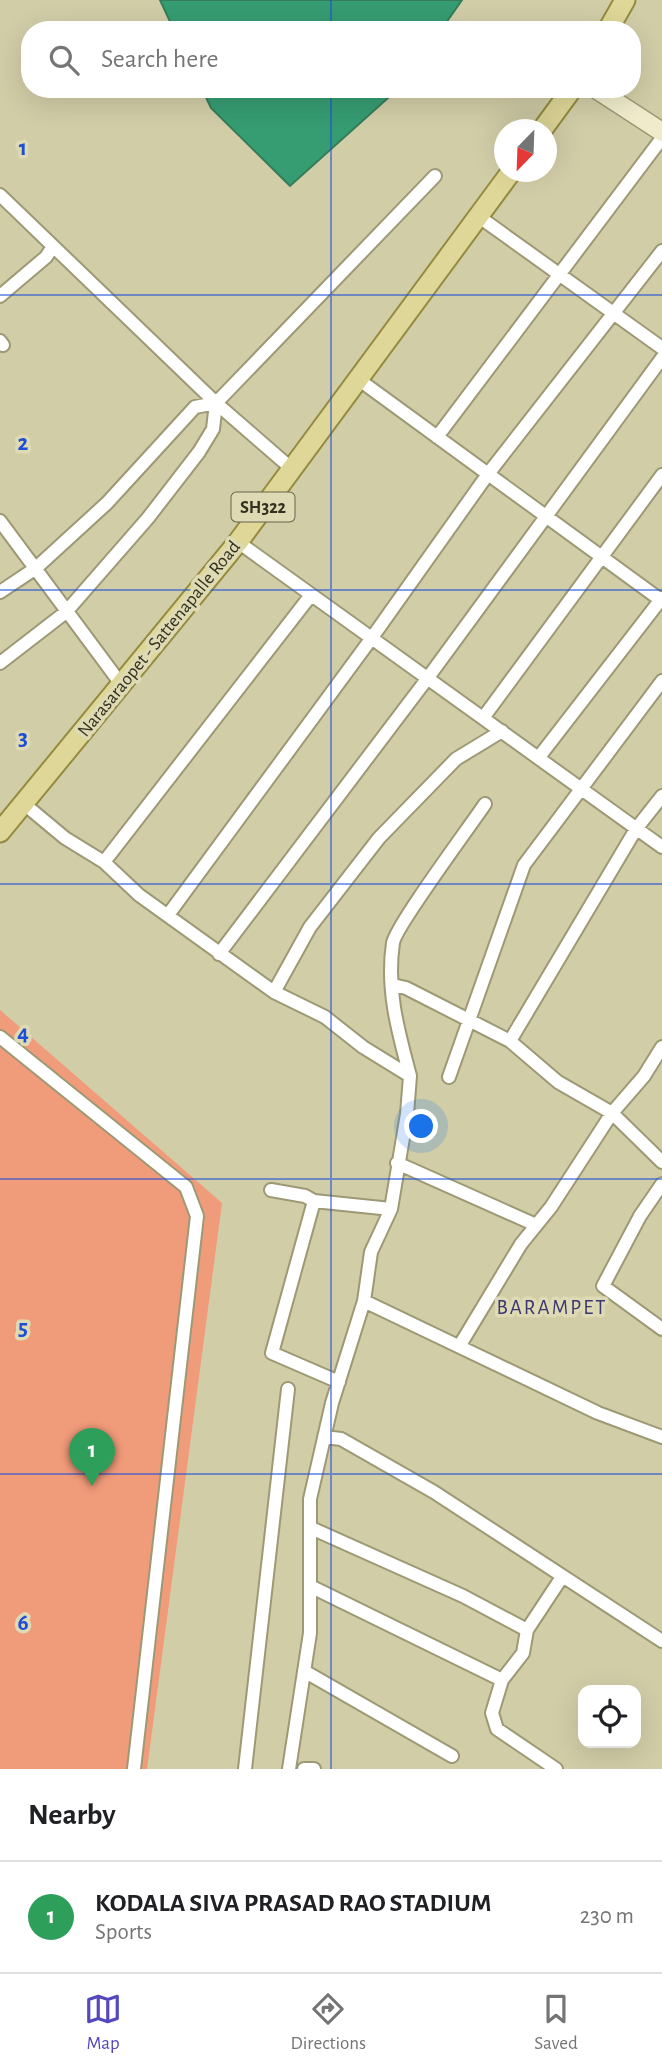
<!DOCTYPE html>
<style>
:root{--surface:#fff;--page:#f2f2f2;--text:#202124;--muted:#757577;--line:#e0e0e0;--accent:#5447bf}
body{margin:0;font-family:"Alegreya Sans",sans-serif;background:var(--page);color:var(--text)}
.controls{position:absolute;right:21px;bottom:21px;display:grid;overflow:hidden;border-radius:14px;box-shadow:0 7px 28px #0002}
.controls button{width:63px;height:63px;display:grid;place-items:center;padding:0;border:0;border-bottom:2px solid var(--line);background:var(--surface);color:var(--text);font:35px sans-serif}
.compass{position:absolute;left:494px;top:119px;width:63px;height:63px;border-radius:50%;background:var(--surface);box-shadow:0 7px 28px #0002;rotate:203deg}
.you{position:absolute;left:422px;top:1127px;width:24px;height:24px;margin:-18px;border:5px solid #fff;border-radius:50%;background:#1a73e8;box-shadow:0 0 0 10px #1a73e833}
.badge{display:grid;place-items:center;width:46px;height:46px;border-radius:50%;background:var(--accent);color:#fff;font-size:23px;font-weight:700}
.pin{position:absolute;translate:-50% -58px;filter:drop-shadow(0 2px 4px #0008)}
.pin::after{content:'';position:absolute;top:37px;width:24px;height:21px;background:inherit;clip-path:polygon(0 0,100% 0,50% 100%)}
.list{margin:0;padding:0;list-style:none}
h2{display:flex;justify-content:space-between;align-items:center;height:91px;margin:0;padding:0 28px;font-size:30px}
h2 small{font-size:23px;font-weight:400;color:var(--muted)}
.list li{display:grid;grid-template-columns:46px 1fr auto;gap:21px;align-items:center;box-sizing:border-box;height:112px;padding:0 28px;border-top:2px solid var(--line)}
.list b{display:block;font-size:26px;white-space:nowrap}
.list p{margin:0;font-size:23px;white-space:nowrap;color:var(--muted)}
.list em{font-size:23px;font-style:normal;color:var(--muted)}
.icon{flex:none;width:38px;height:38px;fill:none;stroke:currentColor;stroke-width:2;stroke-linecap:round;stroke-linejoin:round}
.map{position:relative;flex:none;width:662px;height:1769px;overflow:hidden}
.search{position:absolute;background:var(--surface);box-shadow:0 7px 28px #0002;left:21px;right:21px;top:21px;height:77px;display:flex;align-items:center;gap:18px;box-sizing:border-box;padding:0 24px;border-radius:28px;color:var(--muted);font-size:26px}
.sheet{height:203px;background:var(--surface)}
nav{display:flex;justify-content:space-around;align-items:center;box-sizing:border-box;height:98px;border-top:2px solid var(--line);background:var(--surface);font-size:19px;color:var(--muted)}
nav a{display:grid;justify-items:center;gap:4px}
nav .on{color:var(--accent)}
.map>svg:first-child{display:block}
.green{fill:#f09b7a}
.water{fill:#369c72;stroke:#357c5a;stroke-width:2}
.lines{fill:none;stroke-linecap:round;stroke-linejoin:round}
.street-casing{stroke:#9d9975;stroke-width:16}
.secondary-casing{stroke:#9d9975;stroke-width:21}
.primary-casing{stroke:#948b41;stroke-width:23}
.street{stroke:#fff;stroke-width:12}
.secondary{stroke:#efebcb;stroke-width:18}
.primary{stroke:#dfd797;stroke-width:19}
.grid{fill:none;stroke:#1d4ed8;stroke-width:2;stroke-opacity:0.55}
.labels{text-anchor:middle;stroke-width:7;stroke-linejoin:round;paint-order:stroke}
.shield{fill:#dedab3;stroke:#66634d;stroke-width:2}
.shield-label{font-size:18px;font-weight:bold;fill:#323021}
.street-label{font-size:19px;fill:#323021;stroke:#dedab3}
.neighbourhood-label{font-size:21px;letter-spacing:2px;fill:#3a3773;stroke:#dedab3}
.grid-label{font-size:23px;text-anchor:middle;font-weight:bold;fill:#1d4ed8;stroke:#dedab3;stroke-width:7;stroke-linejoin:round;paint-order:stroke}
</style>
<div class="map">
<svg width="662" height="1769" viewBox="0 0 662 1769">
<rect width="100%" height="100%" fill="#d1cda7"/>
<path class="green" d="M 0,1010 L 222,1203 L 147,1769 L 0,1769 Z"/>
<path class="water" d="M 160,0 L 462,0 L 441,30 L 174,30 Z
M 202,89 L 398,89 L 290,186 L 211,108 Z"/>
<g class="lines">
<defs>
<path id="street" d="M 0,195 L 216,403 L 292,469
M 478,216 L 662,348
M 0,296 L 46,257 L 52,248
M 0,341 L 3,345
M 358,379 L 662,601
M 437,437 L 662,138
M 0,521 L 121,684
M 238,542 L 662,847
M 0,592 L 36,568 L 107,503 L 195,407 L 216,403
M 0,663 L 66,612 L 148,518 L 199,452 L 213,429 L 216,403 L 435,176
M 483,718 L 662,475
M 539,757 L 662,598
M 23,803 L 65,838 L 104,862 L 139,895 L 274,992
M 104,862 L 311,595
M 168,915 L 371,639 L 488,474 L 662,251
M 219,954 L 427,679 L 662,358
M 393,985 L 406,988 L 510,1041 L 558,1082 L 612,1113 L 662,1162
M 0,1037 L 186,1187 L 197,1216 L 134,1769
M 510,1041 L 636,829 L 662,796
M 410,1076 C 398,1031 386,989 393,943 C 395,927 471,825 485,804
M 449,1077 L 524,865 L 662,681
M 397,1163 L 536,1225
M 662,1184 L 640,1216 L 603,1286 L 662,1329
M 271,1190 L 305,1196 L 314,1201 L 391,1209
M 314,1201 L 272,1353 L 339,1382
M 364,1301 L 598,1413 L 662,1437
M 460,1345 L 521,1244 L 551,1207 L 612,1113 L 644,1076 L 662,1047
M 324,1437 L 341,1439 L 434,1492 L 662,1641
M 311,1528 L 463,1596 L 527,1630
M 312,1587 L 502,1680
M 304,1671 L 452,1756
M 245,1769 L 288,1389
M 289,1769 L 310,1633 L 310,1499 L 332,1403 L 364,1301 L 371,1252 L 391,1209 L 407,1114 L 410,1076 L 363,1047 L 325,1017 L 274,992 L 310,927 L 379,838 L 456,759 L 502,731
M 304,1769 L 314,1769
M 556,1769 L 497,1729 L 492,1713 L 502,1680 L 523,1653 L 527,1630 L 562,1577"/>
<path id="secondary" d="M 596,89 L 662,132"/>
<path id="primary" d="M 608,30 L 625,0
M 542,130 L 572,89
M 0,832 L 238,542 L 511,172"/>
</defs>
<use href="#street" class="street-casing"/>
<use href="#secondary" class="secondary-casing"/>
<use href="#primary" class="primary-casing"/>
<use href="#street" class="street"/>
<use href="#secondary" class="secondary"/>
<use href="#primary" class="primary"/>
</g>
<path class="grid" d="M 331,0 L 331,30M 331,89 L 331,1769M 0,295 L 662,295M 0,590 L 662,590M 0,884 L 662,884M 0,1179 L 662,1179M 0,1474 L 662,1474"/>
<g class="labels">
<rect class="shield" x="231.5" y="492.5" width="63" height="29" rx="5"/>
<g class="shield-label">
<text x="263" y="513">SH322</text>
</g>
<g class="street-label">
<text transform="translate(158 638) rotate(-51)" y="7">Narasaraopet - Sattenapalle Road</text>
</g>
<g class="neighbourhood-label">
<text x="552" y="1314">BARAMPET</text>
</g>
</g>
<g class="grid-label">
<text x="23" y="155">1</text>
<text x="23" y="450">2</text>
<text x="23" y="745">3</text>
<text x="23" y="1040">4</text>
<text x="23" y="1335">5</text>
<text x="23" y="1630">6</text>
</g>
</svg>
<div class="controls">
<button><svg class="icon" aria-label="locate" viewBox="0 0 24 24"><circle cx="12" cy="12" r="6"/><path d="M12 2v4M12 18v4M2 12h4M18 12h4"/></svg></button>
</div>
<svg class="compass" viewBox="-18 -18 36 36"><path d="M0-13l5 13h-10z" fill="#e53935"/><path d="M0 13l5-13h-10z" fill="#757577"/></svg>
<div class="you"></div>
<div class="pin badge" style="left:92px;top:1486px;background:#2e9e5b">1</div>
<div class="search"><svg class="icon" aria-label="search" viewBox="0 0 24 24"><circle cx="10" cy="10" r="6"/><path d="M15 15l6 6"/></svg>Search here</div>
</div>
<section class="sheet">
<h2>Nearby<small></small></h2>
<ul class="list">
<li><span class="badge" style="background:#2e9e5b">1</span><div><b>KODALA SIVA PRASAD RAO STADIUM</b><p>Sports</p></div><em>230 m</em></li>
</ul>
</section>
<nav>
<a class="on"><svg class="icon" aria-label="map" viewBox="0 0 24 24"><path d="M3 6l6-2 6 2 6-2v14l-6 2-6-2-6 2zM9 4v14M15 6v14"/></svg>Map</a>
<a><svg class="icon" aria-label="directions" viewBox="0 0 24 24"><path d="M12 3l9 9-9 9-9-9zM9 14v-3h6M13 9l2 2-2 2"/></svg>Directions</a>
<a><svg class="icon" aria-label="saved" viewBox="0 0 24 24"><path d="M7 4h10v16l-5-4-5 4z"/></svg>Saved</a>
</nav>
